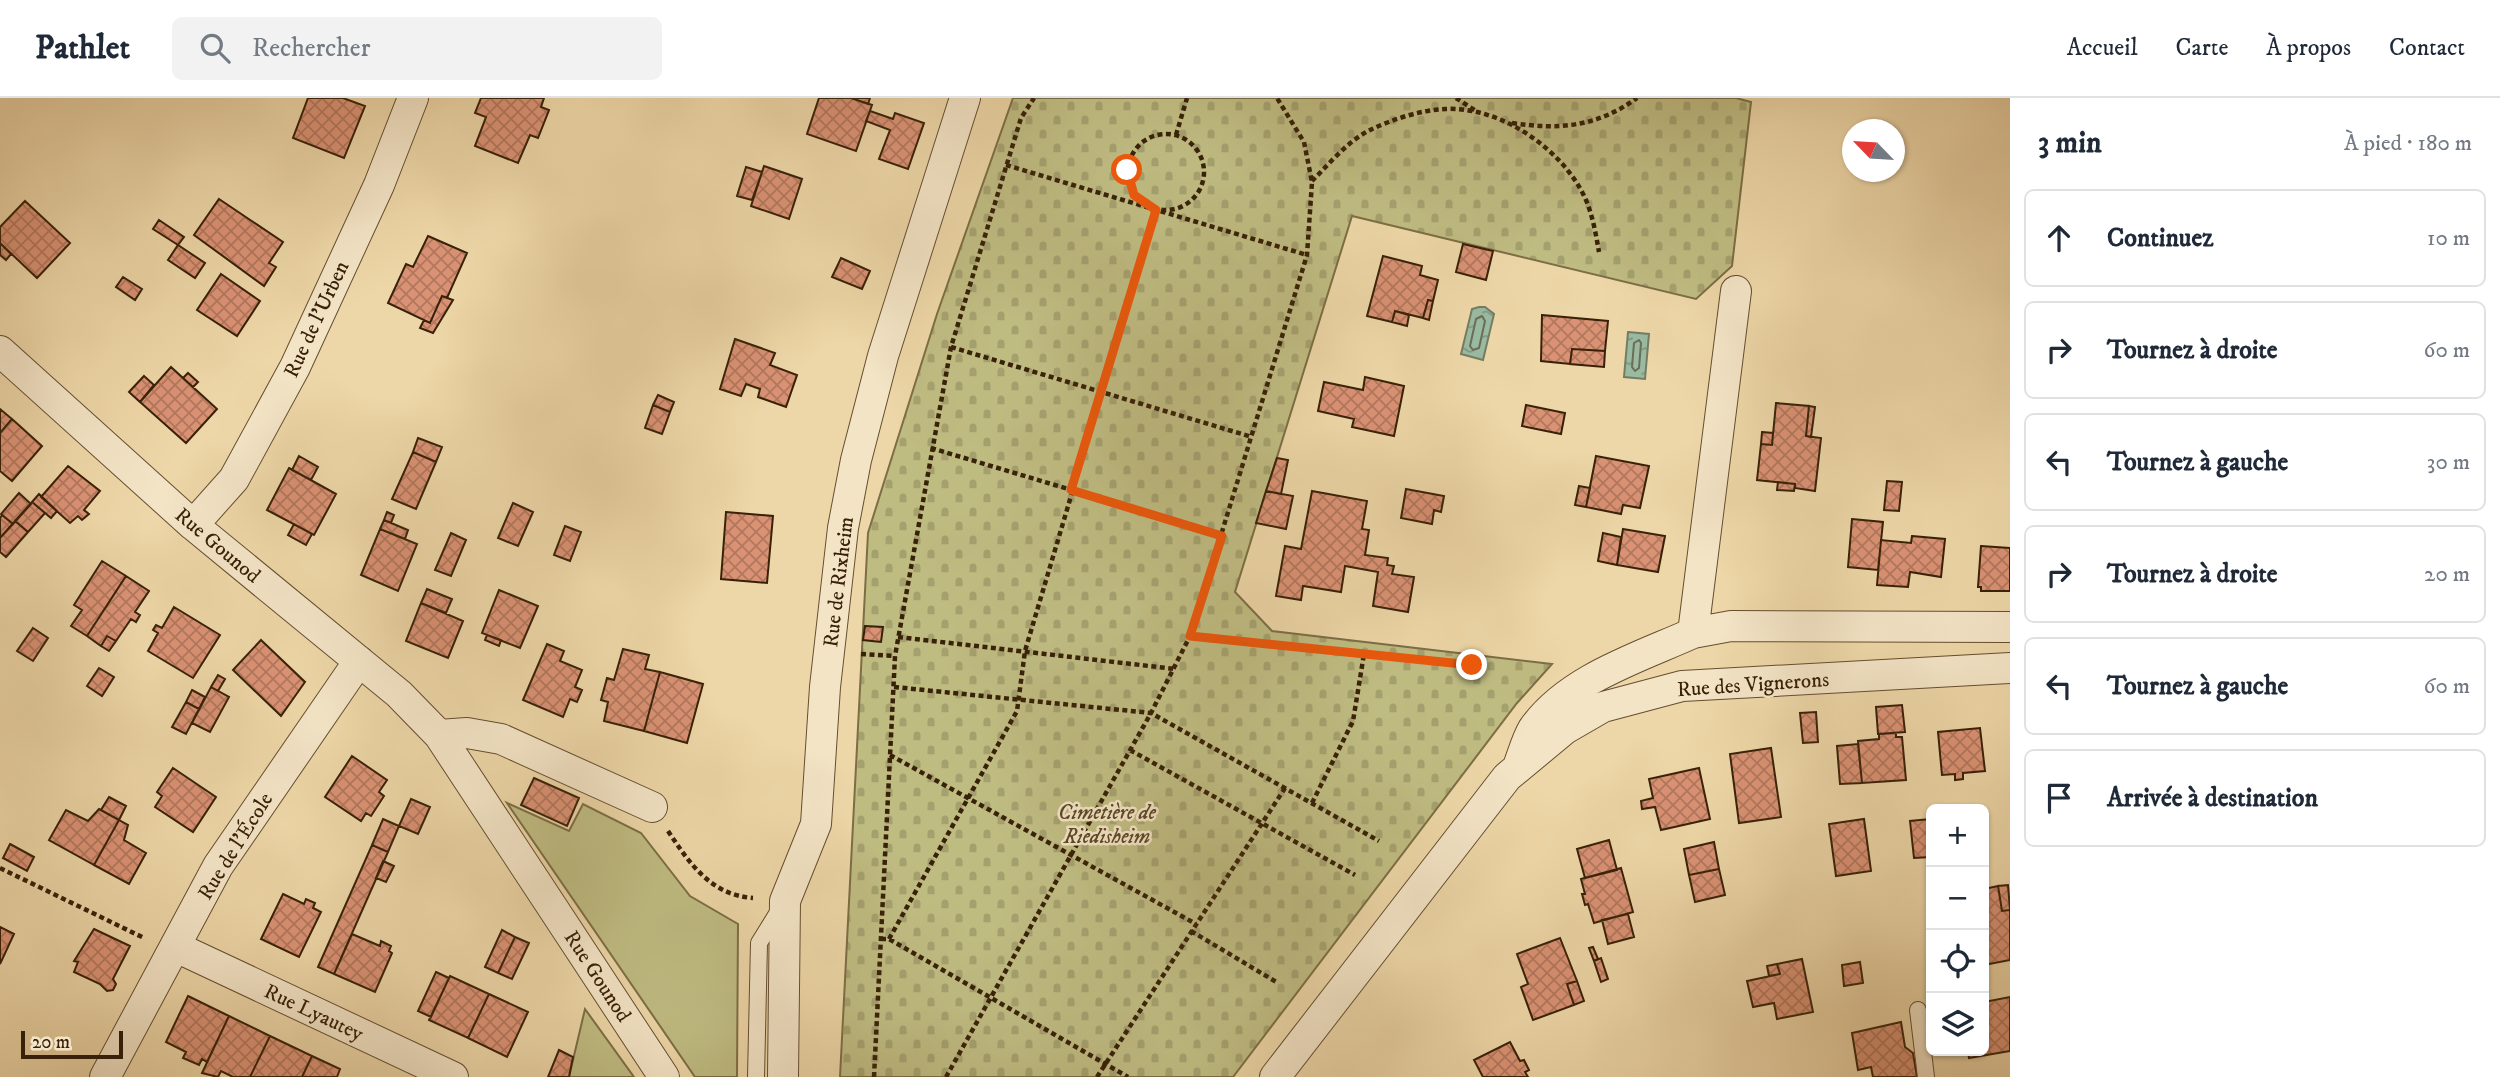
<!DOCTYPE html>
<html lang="fr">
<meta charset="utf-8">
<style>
:root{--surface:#fff;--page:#f2f2f3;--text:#1f2937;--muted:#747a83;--line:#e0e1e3}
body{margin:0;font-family:"IM FELL DW Pica",serif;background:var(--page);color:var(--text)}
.controls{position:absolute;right:21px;bottom:21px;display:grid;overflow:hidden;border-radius:10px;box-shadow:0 2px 5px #0004}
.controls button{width:63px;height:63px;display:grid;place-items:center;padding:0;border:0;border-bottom:2px solid var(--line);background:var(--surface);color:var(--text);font:35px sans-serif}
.compass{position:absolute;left:1842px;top:21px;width:63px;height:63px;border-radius:50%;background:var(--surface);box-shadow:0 2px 5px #0004;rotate:295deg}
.scale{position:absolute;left:21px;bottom:18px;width:102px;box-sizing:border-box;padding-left:7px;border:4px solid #382108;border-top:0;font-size:19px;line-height:24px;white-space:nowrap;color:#382108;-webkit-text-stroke:5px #f3e4c6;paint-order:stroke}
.stop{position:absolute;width:21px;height:21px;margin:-16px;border:5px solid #ea580c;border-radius:50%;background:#fff}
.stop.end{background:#ea580c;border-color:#fff;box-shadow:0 2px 7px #0008}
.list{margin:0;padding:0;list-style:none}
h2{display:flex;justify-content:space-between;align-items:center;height:91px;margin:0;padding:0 28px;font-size:30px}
h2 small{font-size:23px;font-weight:400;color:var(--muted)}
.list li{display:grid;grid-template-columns:46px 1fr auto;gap:21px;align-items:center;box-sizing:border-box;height:98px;margin:0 14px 14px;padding:0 14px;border:2px solid var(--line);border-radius:10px}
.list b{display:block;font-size:26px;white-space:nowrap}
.list em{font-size:23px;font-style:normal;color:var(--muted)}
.icon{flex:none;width:38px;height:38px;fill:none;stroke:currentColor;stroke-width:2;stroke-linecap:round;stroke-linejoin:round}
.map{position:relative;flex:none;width:2010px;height:979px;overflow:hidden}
header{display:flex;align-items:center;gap:42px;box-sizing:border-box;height:98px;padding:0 35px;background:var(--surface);border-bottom:2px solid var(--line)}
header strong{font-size:33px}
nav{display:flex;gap:38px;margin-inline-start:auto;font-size:24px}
.search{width:490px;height:63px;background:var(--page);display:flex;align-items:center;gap:18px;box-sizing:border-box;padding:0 24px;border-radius:10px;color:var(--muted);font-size:26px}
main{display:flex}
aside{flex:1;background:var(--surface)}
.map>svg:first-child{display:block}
.green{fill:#bfbc82;stroke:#7c6e45;stroke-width:2}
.cemetery{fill:url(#cemetery-stones);stroke:#7c6e45;stroke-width:2}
.water{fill:url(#water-ripples);stroke:#737d64;stroke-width:2}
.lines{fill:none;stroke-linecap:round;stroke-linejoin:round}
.shore{stroke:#696e55;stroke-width:2}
.building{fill:url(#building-cross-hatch);stroke:#382108;stroke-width:2}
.lane-casing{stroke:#654e30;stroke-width:18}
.street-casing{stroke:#654e30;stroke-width:32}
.path{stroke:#382108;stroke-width:4.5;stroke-dasharray:5 3.5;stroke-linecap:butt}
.lane{stroke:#f3e4c6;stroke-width:16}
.street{stroke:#f3e4c6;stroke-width:30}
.route{stroke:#ea580c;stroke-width:9}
.labels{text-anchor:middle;stroke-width:5;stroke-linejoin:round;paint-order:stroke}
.street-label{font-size:21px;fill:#382108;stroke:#f3e4c6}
.park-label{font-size:21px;font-style:italic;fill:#5a4826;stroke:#f3e4c6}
</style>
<header>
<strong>Pathlet</strong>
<div class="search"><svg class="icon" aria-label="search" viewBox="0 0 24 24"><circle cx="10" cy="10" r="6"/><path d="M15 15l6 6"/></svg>Rechercher</div>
<nav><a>Accueil</a><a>Carte</a><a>À propos</a><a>Contact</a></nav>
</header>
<main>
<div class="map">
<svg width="2010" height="979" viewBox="0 0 2010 979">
<defs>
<pattern id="cemetery-stones" width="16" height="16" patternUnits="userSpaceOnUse" patternTransform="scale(1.75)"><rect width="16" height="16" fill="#bfbc82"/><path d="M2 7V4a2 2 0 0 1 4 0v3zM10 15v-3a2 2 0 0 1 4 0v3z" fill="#a5a16f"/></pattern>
<pattern id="water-ripples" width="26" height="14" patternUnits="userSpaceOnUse" patternTransform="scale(1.75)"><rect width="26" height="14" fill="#9abaa2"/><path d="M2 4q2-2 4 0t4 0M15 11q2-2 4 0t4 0" fill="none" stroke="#7f9782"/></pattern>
<pattern id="building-cross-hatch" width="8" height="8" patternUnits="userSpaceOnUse" patternTransform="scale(1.75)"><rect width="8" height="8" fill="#da9274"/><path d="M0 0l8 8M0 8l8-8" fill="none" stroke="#b2775d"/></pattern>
</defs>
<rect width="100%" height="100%" fill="#edd6a7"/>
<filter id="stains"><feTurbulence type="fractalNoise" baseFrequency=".00286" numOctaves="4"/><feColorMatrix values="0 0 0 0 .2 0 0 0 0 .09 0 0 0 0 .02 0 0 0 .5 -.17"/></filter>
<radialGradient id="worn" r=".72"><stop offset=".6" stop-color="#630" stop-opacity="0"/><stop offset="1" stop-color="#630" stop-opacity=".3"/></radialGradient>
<path class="green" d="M 507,705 L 569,733 L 583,706 L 641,735 L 690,798 L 738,826 L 737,979 L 695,979 Z
M 585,911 L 634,979 L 569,979 Z"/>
<path class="cemetery" d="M 1013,0 L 1736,0 L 1751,4 L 1732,168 L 1696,201 L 1352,118 L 1235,494 L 1272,533 L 1552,566 L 1517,605 L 1233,979 L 840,979 L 868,435 L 937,216 Z"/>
<path class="water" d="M 1479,209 L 1485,209 L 1494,216 L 1483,262 L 1461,256 L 1472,211 Z
M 1628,234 L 1649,236 L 1645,281 L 1624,279 Z"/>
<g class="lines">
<path class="shore" d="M 1482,218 L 1485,223 L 1479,250 L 1473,252 L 1470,248 L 1476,221 Z
M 1639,242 L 1641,245 L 1639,270 L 1635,273 L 1632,269 L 1634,245 Z"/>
</g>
<path class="building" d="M 308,0 L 343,0 L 365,8 L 344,60 L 293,40 Z
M 481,0 L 544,0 L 541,9 L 549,12 L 538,40 L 530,37 L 518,65 L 475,48 L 486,19 L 475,15 Z
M 819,0 L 851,0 L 872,7 L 856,53 L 807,36 Z
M 851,0 L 870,0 L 868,6 Z
M 870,13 L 893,21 L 895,15 L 924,25 L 908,71 L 879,61 L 890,32 L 866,23 Z
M 764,68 L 802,81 L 789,121 L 751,108 Z
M 746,69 L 762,74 L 752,102 L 737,98 Z
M 219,101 L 283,144 L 269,165 L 276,169 L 264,188 L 194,137 Z
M 25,103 L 70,145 L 37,180 L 0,145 L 0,129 Z
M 159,122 L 184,139 L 178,147 L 153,131 Z
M 428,138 L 467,155 L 447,200 L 442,198 L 430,225 L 388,205 L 406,166 L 413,169 Z
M 0,145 L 11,156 L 6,162 L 0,157 Z
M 1463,146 L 1493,153 L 1486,182 L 1456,174 Z
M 178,147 L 205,165 L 195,180 L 168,162 Z
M 1383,158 L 1422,168 L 1420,177 L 1438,182 L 1433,203 L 1428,202 L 1423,220 L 1395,213 L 1392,224 L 1367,218 Z
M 841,160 L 870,173 L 862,191 L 832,179 Z
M 221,176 L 260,203 L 237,238 L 197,212 Z
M 123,179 L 142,191 L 135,202 L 116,189 Z
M 442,198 L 453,202 L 433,235 L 420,230 L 424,222 L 430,225 Z
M 1428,202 L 1433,203 L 1429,222 L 1423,220 Z
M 1395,213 L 1409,217 L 1407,228 L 1392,224 Z
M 1542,217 L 1608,223 L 1605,253 L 1572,251 L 1570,266 L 1541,263 Z
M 735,241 L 775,255 L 770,267 L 797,277 L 786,309 L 758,299 L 760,291 L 746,286 L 741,298 L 720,291 Z
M 1572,251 L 1605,253 L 1604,269 L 1570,266 Z
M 171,269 L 217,311 L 186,345 L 140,304 Z
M 188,275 L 198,284 L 193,289 L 183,280 Z
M 144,278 L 154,287 L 140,304 L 129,294 Z
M 1365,279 L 1404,288 L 1394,338 L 1352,329 L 1354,321 L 1318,313 L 1324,284 L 1363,292 Z
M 658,297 L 674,304 L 670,314 L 653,307 Z
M 1776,305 L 1809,308 L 1806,338 L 1821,340 L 1815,393 L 1795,390 L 1795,386 L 1757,382 L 1761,346 L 1772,347 Z
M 653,307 L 670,314 L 662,336 L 645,330 Z
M 1526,307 L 1565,315 L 1561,336 L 1522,328 Z
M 1809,308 L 1815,309 L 1811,339 L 1806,338 Z
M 0,311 L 12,321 L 0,335 Z
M 12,321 L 42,348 L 12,383 L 0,373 L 0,335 Z
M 1762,334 L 1773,335 L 1772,347 L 1761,346 Z
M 418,340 L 442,349 L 436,364 L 413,354 Z
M 413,354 L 436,364 L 416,411 L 392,401 Z
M 299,358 L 318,369 L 311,382 L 292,372 Z
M 1596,358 L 1649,368 L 1640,410 L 1623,407 L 1621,416 L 1586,409 Z
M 1277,360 L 1288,362 L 1281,396 L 1266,393 Z
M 68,368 L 100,393 L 84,412 L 89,416 L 82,422 L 78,418 L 70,425 L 41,399 Z
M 289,370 L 336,396 L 314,437 L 267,412 Z
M 1887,383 L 1902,384 L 1899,413 L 1884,412 Z
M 1778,384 L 1795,386 L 1794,393 L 1777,392 Z
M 1579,388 L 1590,390 L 1586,409 L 1575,407 Z
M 1406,391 L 1444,398 L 1441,414 L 1434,412 L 1432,426 L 1401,420 Z
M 1266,393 L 1293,398 L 1286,431 L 1256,425 Z
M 1312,393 L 1367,403 L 1362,431 L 1369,432 L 1365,457 L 1388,460 L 1387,467 L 1394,468 L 1392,476 L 1414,479 L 1408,514 L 1373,508 L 1378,474 L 1345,468 L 1341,494 L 1303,488 L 1301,502 L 1276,498 L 1285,448 L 1301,451 Z
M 19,395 L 31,406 L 13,426 L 1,416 Z
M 39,396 L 57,413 L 51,420 L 32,404 Z
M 32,404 L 45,415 L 28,434 L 15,423 Z
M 513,405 L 533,414 L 518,448 L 498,440 Z
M 387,414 L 394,417 L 391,425 L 384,422 Z
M 726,414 L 773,418 L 767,485 L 721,481 Z
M 2,417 L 13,426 L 0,440 L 0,420 Z
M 1852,421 L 1883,424 L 1878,472 L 1848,469 Z
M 384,422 L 408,432 L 405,441 L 380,431 Z
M 15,423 L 28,434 L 6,459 L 0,454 L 0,440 Z
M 294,426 L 312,436 L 306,447 L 288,437 Z
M 565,428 L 581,434 L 570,463 L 554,457 Z
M 380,431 L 417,446 L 398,493 L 361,477 Z
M 1623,431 L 1665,438 L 1658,474 L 1617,467 Z
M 451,435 L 466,442 L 451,478 L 435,472 Z
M 1603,435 L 1621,439 L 1617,467 L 1598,463 Z
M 1912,438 L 1945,441 L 1941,479 L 1910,474 L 1908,489 L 1877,487 L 1881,442 L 1911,445 Z
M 1981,448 L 2010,450 L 2010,493 L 1981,493 L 1981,489 L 1978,489 Z
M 102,463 L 126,478 L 87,538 L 71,528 L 82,512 L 74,507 Z
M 126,478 L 149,493 L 135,514 L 140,517 L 136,524 L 131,521 L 116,543 L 107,538 L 101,548 L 87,538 Z
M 427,491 L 452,501 L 446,515 L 421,505 Z
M 499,492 L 538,508 L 520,550 L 482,535 Z
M 421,505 L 463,523 L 448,560 L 406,543 Z
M 174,509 L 220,537 L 193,580 L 148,553 L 158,535 L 153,532 L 156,527 L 162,530 Z
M 865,528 L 883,529 L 881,544 L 863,542 Z
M 33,530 L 48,540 L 33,563 L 17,553 Z
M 487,537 L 501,542 L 499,548 L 485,542 Z
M 107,538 L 116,543 L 109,553 L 101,548 Z
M 261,542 L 305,584 L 281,618 L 233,572 Z
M 547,546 L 564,553 L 560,563 L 582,572 L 575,589 L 582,592 L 577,604 L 570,601 L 563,619 L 523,602 Z
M 623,551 L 649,557 L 645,571 L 660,574 L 644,633 L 604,623 L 608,604 L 601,602 L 607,580 L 614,582 Z
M 99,570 L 114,579 L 102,598 L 87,588 Z
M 660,574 L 703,586 L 687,645 L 644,633 Z
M 218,577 L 225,581 L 218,593 L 211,589 Z
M 211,589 L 229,599 L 210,634 L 192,625 Z
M 192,592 L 205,599 L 199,611 L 186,604 Z
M 186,604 L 199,611 L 186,636 L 172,629 Z
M 1902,607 L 1905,634 L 1878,636 L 1876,609 Z
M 1816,614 L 1818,644 L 1803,645 L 1800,615 Z
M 1980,630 L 1985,673 L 1963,675 L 1963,681 L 1955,682 L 1955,676 L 1942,677 L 1938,634 Z
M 1896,635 L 1896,639 L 1902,639 L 1906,682 L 1862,685 L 1858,643 L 1879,641 L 1879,636 Z
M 1858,646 L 1862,685 L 1840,686 L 1837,648 Z
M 1771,650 L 1781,719 L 1739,725 L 1730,656 Z
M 352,658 L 387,682 L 379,694 L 384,698 L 371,718 L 366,715 L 361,723 L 325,699 Z
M 173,670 L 216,699 L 193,734 L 155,709 L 162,698 L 157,694 Z
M 1699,670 L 1710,721 L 1661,732 L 1655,709 L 1642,711 L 1641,703 L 1653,700 L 1649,681 Z
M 534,680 L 579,700 L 567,728 L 521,707 Z
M 109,699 L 126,708 L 119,722 L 101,712 Z
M 411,701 L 430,709 L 418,736 L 399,728 Z
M 99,711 L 119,722 L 94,767 L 49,742 L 66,712 L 88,723 Z
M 383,721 L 399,728 L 388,754 L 372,747 Z
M 1864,721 L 1871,773 L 1836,778 L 1829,726 Z
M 1930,721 L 1931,759 L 1914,760 L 1910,723 Z
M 119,722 L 128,727 L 124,742 L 146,755 L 129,786 L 94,767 Z
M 1609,742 L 1617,772 L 1585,780 L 1577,751 Z
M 1714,744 L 1719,771 L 1689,777 L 1684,751 Z
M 10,746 L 34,759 L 27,773 L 3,760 Z
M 372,747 L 388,754 L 334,876 L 318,869 Z
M 383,763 L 394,768 L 386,784 L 376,780 Z
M 1621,770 L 1633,814 L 1594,825 L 1588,806 L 1585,807 L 1582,796 L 1585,796 L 1581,781 Z
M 1719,771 L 1725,797 L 1695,804 L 1689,777 Z
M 2008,787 L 2010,812 L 2002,813 L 1998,788 Z
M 1998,788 L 2002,813 L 2010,812 L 2010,862 L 1984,867 L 1984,791 Z
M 283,796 L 304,806 L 306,801 L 315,805 L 313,810 L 321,814 L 299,859 L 261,841 Z
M 1628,816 L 1634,839 L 1608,846 L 1602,822 Z
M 0,829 L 14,836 L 0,866 Z
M 94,831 L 130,848 L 113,881 L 116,886 L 113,892 L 107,893 L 100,886 L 74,874 L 78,864 L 74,863 Z
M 502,832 L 515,839 L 498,875 L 485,869 Z
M 352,836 L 380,848 L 381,843 L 391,848 L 389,853 L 392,855 L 375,894 L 334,876 Z
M 515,839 L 529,845 L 512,881 L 498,875 Z
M 1560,840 L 1577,883 L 1567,886 L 1574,907 L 1533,922 L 1521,889 L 1528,886 L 1517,856 Z
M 1593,849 L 1598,861 L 1594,863 L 1589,850 Z
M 1601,860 L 1608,881 L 1601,884 L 1594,863 Z
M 1802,861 L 1813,914 L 1777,921 L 1774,905 L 1753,909 L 1747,883 L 1780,876 L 1777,866 Z
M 1860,864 L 1863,885 L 1844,888 L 1842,867 Z
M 1777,866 L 1780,876 L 1769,878 L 1767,868 Z
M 436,874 L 449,880 L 431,919 L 418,913 Z
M 450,878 L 489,896 L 468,940 L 429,922 Z
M 1577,883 L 1584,903 L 1574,907 L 1567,886 Z
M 489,896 L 528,914 L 507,959 L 468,940 Z
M 188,898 L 229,918 L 207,964 L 202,961 L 199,967 L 183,960 L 186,954 L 166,944 Z
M 2010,899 L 2010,953 L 1969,960 L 1968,953 L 1984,953 L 1984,904 Z
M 229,918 L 270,938 L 250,979 L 233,979 L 221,973 L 218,979 L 202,975 Z
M 1901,924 L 1905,949 L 1913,955 L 1917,979 L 1873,979 L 1871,969 L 1858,972 L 1852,935 Z
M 270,938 L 312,958 L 302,979 L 250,979 Z
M 1510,944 L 1520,963 L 1524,962 L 1529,972 L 1525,974 L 1528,979 L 1483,979 L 1474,962 Z
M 559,952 L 573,959 L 569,979 L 548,979 Z
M 312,958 L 340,971 L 337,979 L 302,979 Z"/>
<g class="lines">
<defs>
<path id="lane" d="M 1918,912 L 1926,979
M 756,979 L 759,845 L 780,811"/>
<path id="street" d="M 0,253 L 193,427 L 399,596 L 439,637 L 664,979
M 193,427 L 234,381 L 295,269 L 379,87 L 413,0
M 1693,535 L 1731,528 L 2010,529
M 439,637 L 467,635 L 501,641 L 652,709
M 1519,666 C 1523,655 1527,641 1533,631 C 1568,581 1640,559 1693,535 L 1736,193
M 176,849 L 453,979
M 105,979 L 218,768 L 359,563
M 783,979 L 785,803 L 816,726 L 825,589 L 843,430 L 856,362 L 883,258 L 965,0
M 1275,979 L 1507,679 L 1565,631 L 1603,609 L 1682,588 L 2010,570"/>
</defs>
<use href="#lane" class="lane-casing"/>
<use href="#street" class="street-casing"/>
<path class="path" d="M 1456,0 L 1476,13
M 1512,25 C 1559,32 1597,29 1637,0
M1128 74a38 38 0 1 1 76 0a38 38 0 1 1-76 0Z
M 1176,37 L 1187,0
M 1006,67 L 1307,157
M 1312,83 C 1329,66 1346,45 1368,33 C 1390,22 1420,12 1445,11 C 1501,8 1564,52 1586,102 C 1593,119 1596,137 1599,154
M 951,249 L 1252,339
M 931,350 L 1222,437
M 1190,538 L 1472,567
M 898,539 L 1175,571
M 861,556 L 895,558
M 894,589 L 1151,615 L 1379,743
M 1130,652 L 1355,777
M 890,657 L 1196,826
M 1312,705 L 1353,623 L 1364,556
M 668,733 C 690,766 711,797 753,800
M 0,770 L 144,840
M 1191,833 L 1278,885
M 881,841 L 889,841 L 1128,979
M 889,841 L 1017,613 L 1025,553 L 1156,112
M 874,979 L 895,558 L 951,249 L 1021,20 L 1034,0
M 946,979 L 1151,615 L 1190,538 L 1307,157 L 1312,84 L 1304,44 L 1277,0
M 1097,979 L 1285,690"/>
<use href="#lane" class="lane"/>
<use href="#street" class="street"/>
</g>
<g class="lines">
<path class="route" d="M 1127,72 L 1134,97 L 1156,112 L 1071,392 L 1222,438 L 1190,538 L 1472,567"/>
</g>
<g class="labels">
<g class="street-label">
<text transform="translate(316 221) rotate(-65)" y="7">Rue de l'Urben</text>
<text transform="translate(218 447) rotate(40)" y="7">Rue Gounod</text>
<text transform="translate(838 484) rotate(-83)" y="7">Rue de Rixheim</text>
<text transform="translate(1753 586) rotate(-4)" y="7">Rue des Vignerons</text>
<text transform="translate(235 748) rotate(-58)" y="7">Rue de l'École</text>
<text transform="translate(598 878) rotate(57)" y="7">Rue Gounod</text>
<text transform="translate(314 914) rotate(25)" y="7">Rue Lyautey</text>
</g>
<g class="park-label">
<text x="1107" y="721">Cimetière de<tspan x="1107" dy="24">Riedisheim</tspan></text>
</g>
</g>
<rect width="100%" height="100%" filter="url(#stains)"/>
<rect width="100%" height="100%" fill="url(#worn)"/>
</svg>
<div class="controls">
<button>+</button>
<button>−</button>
<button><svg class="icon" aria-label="locate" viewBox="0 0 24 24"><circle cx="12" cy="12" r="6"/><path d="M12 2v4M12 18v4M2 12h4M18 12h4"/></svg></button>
<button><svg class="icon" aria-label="layers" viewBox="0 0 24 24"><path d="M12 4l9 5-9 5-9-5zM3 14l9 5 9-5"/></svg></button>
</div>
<svg class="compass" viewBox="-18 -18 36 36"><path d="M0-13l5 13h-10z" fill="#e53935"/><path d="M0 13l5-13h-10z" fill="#747a83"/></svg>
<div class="scale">20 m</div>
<div class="stop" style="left:1127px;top:72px"></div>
<div class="stop end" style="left:1472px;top:567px"></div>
</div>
<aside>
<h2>3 min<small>À pied · 180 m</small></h2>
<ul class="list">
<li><svg class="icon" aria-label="ahead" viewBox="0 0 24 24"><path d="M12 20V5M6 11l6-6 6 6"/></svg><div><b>Continuez</b></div><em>10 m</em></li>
<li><svg class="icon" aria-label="right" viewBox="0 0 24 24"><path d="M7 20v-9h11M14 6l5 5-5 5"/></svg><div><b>Tournez à droite</b></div><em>60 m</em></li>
<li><svg class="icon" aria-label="left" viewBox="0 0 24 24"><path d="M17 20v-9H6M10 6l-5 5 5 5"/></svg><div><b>Tournez à gauche</b></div><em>30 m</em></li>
<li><svg class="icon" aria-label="right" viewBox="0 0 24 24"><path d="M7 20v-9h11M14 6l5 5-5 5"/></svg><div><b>Tournez à droite</b></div><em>20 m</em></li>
<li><svg class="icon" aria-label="left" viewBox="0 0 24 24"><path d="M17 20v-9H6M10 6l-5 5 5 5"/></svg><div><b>Tournez à gauche</b></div><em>60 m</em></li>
<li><svg class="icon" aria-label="arrive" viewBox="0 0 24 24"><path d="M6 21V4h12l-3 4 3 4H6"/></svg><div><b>Arrivée à destination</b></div></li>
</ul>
</aside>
</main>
